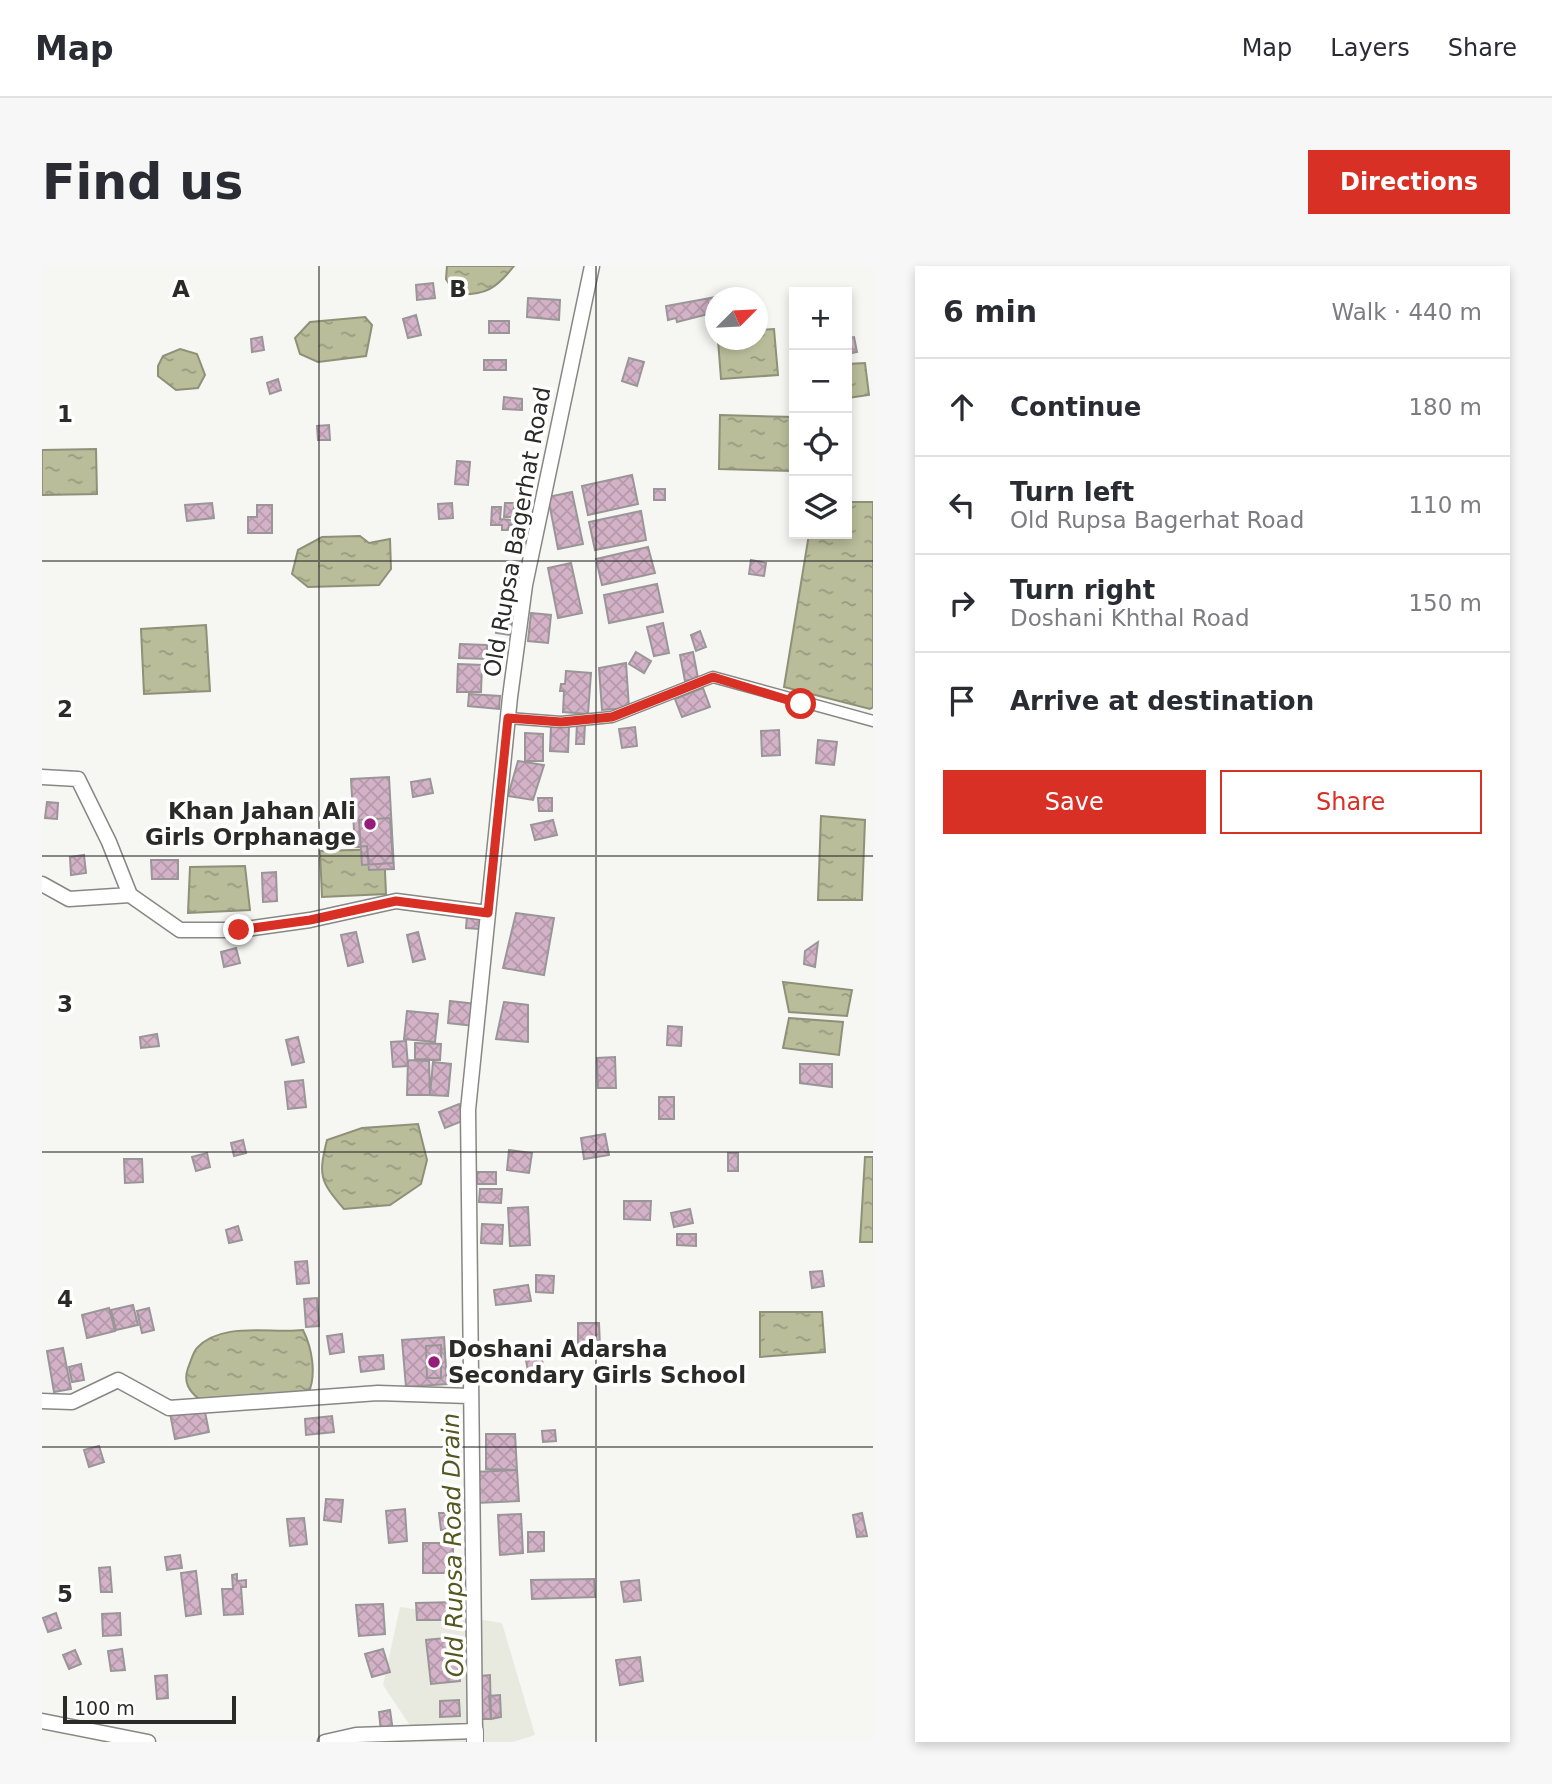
<!DOCTYPE html>
<meta charset="utf-8">
<style>
:root{--surface:#fff;--page:#f7f7f7;--text:#2b2b33;--muted:#7c7c81;--line:#e1e1e2;--accent:#d93025}
body{margin:0;font-family:"DejaVu Sans",sans-serif;background:var(--page);color:var(--text)}
.controls{position:absolute;right:21px;top:21px;display:grid;overflow:hidden;border-radius:0px;box-shadow:0 4px 10px #0003}
.controls button{width:63px;height:63px;display:grid;place-items:center;padding:0;border:0;border-bottom:2px solid var(--line);background:var(--surface);color:var(--text);font:35px sans-serif}
.compass{position:absolute;left:663px;top:21px;width:63px;height:63px;border-radius:50%;background:var(--surface);box-shadow:0 4px 10px #0003;rotate:66deg}
.scale{position:absolute;left:21px;bottom:18px;width:173px;box-sizing:border-box;padding-left:7px;border:4px solid #2a2a29;border-top:0;font-size:19px;line-height:24px;white-space:nowrap;color:#2a2a29;-webkit-text-stroke:5px #fff;paint-order:stroke}
.stop{position:absolute;width:21px;height:21px;margin:-16px;border:5px solid #d93025;border-radius:50%;background:#fff}
.stop.end{background:#d93025;border-color:#fff;box-shadow:0 2px 7px #0008}
.list{margin:0;padding:0;list-style:none}
h2{display:flex;justify-content:space-between;align-items:center;height:91px;margin:0;padding:0 28px;font-size:30px}
h2 small{font-size:23px;font-weight:400;color:var(--muted)}
.list li{display:grid;grid-template-columns:46px 1fr auto;gap:21px;align-items:center;box-sizing:border-box;height:98px;padding:0 28px;border-top:2px solid var(--line)}
.list b{display:block;font-size:26px;white-space:nowrap}
.list p{margin:0;font-size:23px;white-space:nowrap;color:var(--muted)}
.list em{font-size:23px;font-style:normal;color:var(--muted)}
.actions{display:flex;gap:14px;padding:21px 28px}
.actions a{flex:1;padding:16px 0;border:2px solid var(--accent);border-radius:0px;text-align:center;font-size:24px;color:var(--accent)}
.actions .main{background:var(--accent);color:#fff}
.icon{flex:none;width:38px;height:38px;fill:none;stroke:currentColor;stroke-width:2;stroke-linecap:round;stroke-linejoin:round}
.map{position:relative;flex:none;width:831px;height:1476px;overflow:hidden;border-radius:0px}
header{display:flex;align-items:center;gap:42px;box-sizing:border-box;height:98px;padding:0 35px;background:var(--surface);border-bottom:2px solid var(--line)}
header strong{font-size:33px}
nav{display:flex;gap:38px;margin-inline-start:auto;font-size:24px}
.intro{display:flex;align-items:center;justify-content:space-between;box-sizing:border-box;height:168px;padding:0 42px}
h1{margin:0;font-size:49px}
.button{padding:18px 32px;border-radius:0px;background:var(--accent);color:#fff;font-size:24px;font-weight:700}
main{display:flex;gap:42px;padding:0 42px}
aside{flex:1;background:var(--surface);border-radius:0px;box-shadow:0 4px 10px #0003}
.map>svg:first-child{display:block}
.built{fill:#e9eadf}
.water{fill:url(#water-ripples);stroke:#8e9178;stroke-width:2}
.building{fill:url(#building-cross-hatch);stroke:#9a9698;stroke-width:2}
.lines{fill:none;stroke-linecap:round;stroke-linejoin:round}
.minor-casing{stroke:#878784;stroke-width:13}
.tertiary-casing{stroke:#878784;stroke-width:17}
.secondary-casing{stroke:#878784;stroke-width:18}
.minor{stroke:#fff;stroke-width:10}
.tertiary{stroke:#fff;stroke-width:14}
.secondary{stroke:#fff;stroke-width:16}
.route{stroke:#d93025;stroke-width:9}
.grid{fill:none;stroke:#2a2a29;stroke-width:2;stroke-opacity:0.55}
.poi-dot{fill:#951d79;stroke:#fff;stroke-width:2.5}
.labels{text-anchor:middle;stroke-width:7;stroke-linejoin:round;paint-order:stroke}
.street-label{font-size:23px;fill:#2a2a29;stroke:#fff}
.poi-label{font-size:23px;font-weight:bold;fill:#2a2a29;stroke:#fff;text-anchor:end}
.water-label{font-size:24px;font-style:italic;fill:#545820;stroke:#fff}
.grid-label{font-size:23px;text-anchor:middle;font-weight:bold;fill:#2a2a29;stroke:#fff;stroke-width:7;stroke-linejoin:round;paint-order:stroke}
</style>
<header>
<strong>Map</strong>
<nav><a>Map</a><a>Layers</a><a>Share</a></nav>
</header>
<div class="intro"><h1>Find us</h1><a class="button">Directions</a></div>
<main>
<div class="map">
<svg width="831" height="1476" viewBox="0 0 831 1476">
<defs>
<pattern id="water-ripples" width="26" height="14" patternUnits="userSpaceOnUse" patternTransform="scale(1.75)"><rect width="26" height="14" fill="#b9bd9a"/><path d="M2 4q2-2 4 0t4 0M15 11q2-2 4 0t4 0" fill="none" stroke="#979a7e"/></pattern>
<pattern id="building-cross-hatch" width="8" height="8" patternUnits="userSpaceOnUse" patternTransform="scale(1.75)"><rect width="8" height="8" fill="#d3b2c7"/><path d="M0 0l8 8M0 8l8-8" fill="none" stroke="#b599ab"/></pattern>
</defs>
<rect width="100%" height="100%" fill="#f6f6f2"/>
<path class="built" d="M 358,1341 L 460,1357 L 493,1469 L 471,1476 L 379,1476 L 341,1419 Z"/>
<path class="water" d="M 405,0 L 472,0 C 454,23 443,30 413,28 L 404,13 Z
M 323,51 L 330,59 L 324,90 L 276,96 L 258,88 L 253,72 L 268,56 Z
M 732,63 L 736,109 L 679,113 L 676,74 L 716,74 L 716,64 Z
M 138,83 L 155,88 L 163,109 L 156,122 L 134,124 L 116,110 L 116,100 L 121,90 Z
M 823,97 L 827,129 L 805,132 L 805,98 Z
M 678,149 L 752,151 L 752,205 L 677,203 Z
M 54,183 L 55,228 L 0,229 L 0,184 Z
M 805,236 L 831,236 L 831,441 L 828,443 L 742,421 L 767,268 L 805,268 Z
M 318,270 L 327,277 L 348,273 L 349,303 L 337,319 L 266,321 L 250,308 L 256,284 L 280,271 Z
M 164,359 L 168,425 L 102,428 L 99,363 Z
M 779,550 L 823,554 L 820,634 L 776,634 Z
M 342,583 L 344,628 L 280,631 L 278,585 Z
M 203,600 L 208,644 L 146,647 L 148,601 Z
M 741,716 L 810,724 L 805,750 L 747,746 Z
M 747,752 L 801,756 L 797,789 L 741,782 Z
M 376,858 L 385,894 L 379,918 L 348,939 L 302,943 C 278,915 276,910 285,874 L 320,862 Z
M 823,891 L 831,891 L 831,976 L 818,976 Z
M 718,1046 L 780,1046 L 783,1086 L 718,1091 Z
M 261,1064 C 270,1082 275,1109 266,1128 L 157,1133 C 147,1125 141,1116 146,1102 C 149,1095 151,1086 155,1082 C 179,1055 230,1068 261,1064 Z"/>
<path class="building" d="M 391,17 L 393,32 L 375,34 L 374,19 Z
M 674,31 L 674,46 L 635,56 L 634,52 L 626,54 L 624,40 Z
M 486,32 L 518,34 L 517,54 L 485,51 Z
M 374,49 L 379,69 L 366,72 L 361,53 Z
M 447,55 L 467,55 L 467,67 L 447,67 Z
M 220,71 L 222,84 L 210,86 L 209,73 Z
M 812,71 L 815,86 L 805,88 L 805,72 Z
M 587,92 L 602,96 L 595,120 L 580,115 Z
M 442,94 L 464,94 L 464,104 L 442,104 Z
M 236,113 L 239,124 L 228,128 L 225,117 Z
M 462,131 L 480,133 L 480,144 L 461,143 Z
M 287,159 L 288,174 L 276,174 L 275,160 Z
M 415,195 L 428,196 L 426,219 L 413,218 Z
M 590,209 L 596,238 L 546,249 L 540,220 Z
M 612,223 L 623,223 L 623,234 L 612,234 Z
M 530,226 L 541,278 L 516,283 L 506,231 Z
M 170,237 L 172,252 L 145,255 L 143,239 Z
M 410,237 L 411,252 L 397,253 L 396,238 Z
M 463,237 L 472,237 L 472,243 L 478,243 L 478,259 L 467,259 L 466,264 L 460,264 L 460,259 L 449,259 L 450,241 L 459,241 L 458,253 L 470,254 L 470,251 L 462,251 Z
M 215,239 L 230,239 L 230,267 L 206,267 L 206,251 L 215,251 Z
M 599,245 L 604,274 L 553,284 L 547,256 Z
M 606,281 L 613,307 L 560,319 L 554,293 Z
M 709,294 L 724,297 L 722,310 L 707,308 Z
M 529,297 L 540,347 L 516,352 L 506,302 Z
M 615,318 L 621,346 L 567,357 L 562,329 Z
M 457,345 L 472,347 L 469,369 L 454,367 Z
M 489,347 L 509,349 L 506,377 L 486,375 Z
M 621,357 L 627,387 L 612,390 L 605,361 Z
M 658,365 L 664,381 L 654,385 L 649,369 Z
M 418,378 L 445,379 L 445,393 L 417,392 Z
M 594,386 L 609,395 L 602,407 L 587,398 Z
M 651,386 L 656,412 L 643,415 L 638,389 Z
M 584,397 L 587,442 L 560,444 L 557,402 Z
M 416,398 L 440,399 L 439,426 L 415,426 Z
M 524,405 L 549,407 L 546,448 L 521,446 L 522,425 L 518,425 L 519,418 L 523,418 Z
M 661,422 L 668,441 L 640,451 L 633,433 Z
M 427,428 L 458,430 L 457,443 L 426,440 Z
M 535,457 L 543,457 L 542,478 L 534,478 Z
M 509,460 L 527,461 L 526,486 L 508,485 Z
M 593,461 L 595,480 L 580,482 L 577,463 Z
M 737,464 L 738,489 L 720,490 L 719,465 Z
M 483,467 L 501,468 L 501,495 L 483,495 Z
M 776,474 L 795,476 L 792,499 L 774,497 Z
M 476,495 L 502,499 L 491,534 L 466,530 Z
M 347,511 L 352,603 L 327,604 L 325,580 L 313,581 L 309,513 Z
M 388,513 L 391,527 L 371,531 L 369,516 Z
M 496,532 L 510,532 L 510,545 L 497,545 Z
M 5,536 L 16,537 L 15,553 L 3,552 Z
M 348,552 L 351,597 L 320,599 L 317,554 Z
M 511,554 L 515,569 L 493,574 L 489,559 Z
M 42,589 L 44,607 L 29,609 L 28,591 Z
M 109,594 L 136,594 L 136,613 L 110,613 Z
M 234,606 L 235,635 L 221,636 L 220,607 Z
M 474,647 L 512,652 L 502,709 L 461,702 Z
M 425,650 L 439,652 L 438,663 L 424,662 Z
M 314,666 L 321,696 L 306,700 L 299,669 Z
M 376,666 L 383,693 L 371,696 L 365,669 Z
M 776,676 L 773,701 L 762,698 L 763,685 Z
M 194,682 L 198,697 L 182,701 L 179,686 Z
M 408,735 L 434,738 L 432,760 L 406,757 Z
M 462,736 L 486,739 L 486,776 L 454,773 Z
M 365,745 L 396,748 L 393,776 L 362,773 Z
M 626,760 L 640,761 L 639,780 L 625,779 Z
M 115,768 L 117,780 L 99,782 L 98,771 Z
M 256,771 L 262,796 L 250,799 L 244,774 Z
M 364,775 L 366,800 L 351,801 L 349,776 Z
M 373,777 L 399,778 L 398,794 L 373,793 Z
M 573,791 L 574,822 L 556,822 L 555,792 Z
M 366,794 L 387,795 L 388,829 L 365,829 Z
M 391,796 L 409,798 L 406,830 L 388,829 Z
M 758,798 L 790,798 L 790,821 L 758,817 Z
M 261,814 L 264,841 L 246,843 L 243,816 Z
M 617,831 L 632,831 L 632,853 L 617,853 Z
M 417,838 L 423,854 L 403,862 L 397,846 Z
M 563,868 L 567,889 L 542,893 L 539,872 Z
M 201,874 L 204,887 L 192,890 L 189,877 Z
M 467,884 L 490,887 L 487,907 L 465,904 Z
M 165,887 L 168,901 L 154,905 L 150,891 Z
M 686,887 L 696,887 L 696,905 L 686,905 Z
M 82,893 L 100,893 L 101,916 L 83,917 Z
M 435,906 L 454,906 L 454,918 L 435,918 Z
M 438,923 L 460,923 L 459,937 L 437,936 Z
M 582,935 L 609,935 L 608,954 L 582,953 Z
M 486,941 L 488,979 L 468,980 L 466,942 Z
M 648,943 L 651,957 L 632,961 L 629,947 Z
M 440,958 L 461,959 L 460,978 L 439,977 Z
M 196,960 L 200,974 L 187,977 L 184,964 Z
M 635,968 L 654,968 L 654,980 L 635,979 Z
M 265,995 L 267,1017 L 255,1018 L 253,996 Z
M 780,1005 L 782,1020 L 770,1022 L 768,1006 Z
M 494,1009 L 512,1010 L 511,1027 L 494,1026 Z
M 486,1019 L 489,1035 L 454,1039 L 452,1024 Z
M 275,1032 L 277,1060 L 264,1061 L 262,1033 Z
M 91,1039 L 96,1059 L 74,1064 L 69,1044 Z
M 67,1042 L 73,1065 L 45,1072 L 40,1049 Z
M 107,1042 L 112,1064 L 100,1067 L 95,1045 Z
M 536,1057 L 557,1057 L 558,1080 L 536,1080 Z
M 300,1068 L 302,1086 L 288,1088 L 285,1070 Z
M 402,1071 L 405,1118 L 364,1121 L 360,1074 Z
M 399,1079 L 399,1112 L 385,1112 L 384,1080 Z
M 498,1081 L 503,1112 L 488,1115 L 482,1084 Z
M 21,1082 L 29,1123 L 12,1126 L 5,1085 Z
M 341,1089 L 342,1103 L 319,1106 L 317,1091 Z
M 39,1098 L 42,1114 L 30,1116 L 27,1101 Z
M 162,1141 L 167,1166 L 133,1173 L 128,1147 Z
M 290,1150 L 292,1166 L 264,1169 L 263,1153 Z
M 513,1164 L 514,1175 L 501,1176 L 500,1165 Z
M 444,1168 L 473,1168 L 475,1204 L 444,1203 Z
M 57,1180 L 62,1196 L 47,1201 L 42,1184 Z
M 475,1204 L 477,1235 L 434,1237 L 433,1206 Z
M 284,1233 L 301,1234 L 299,1256 L 282,1254 Z
M 363,1243 L 365,1275 L 347,1277 L 344,1245 Z
M 397,1247 L 408,1247 L 409,1263 L 399,1264 Z
M 820,1247 L 825,1270 L 815,1271 L 811,1249 Z
M 479,1248 L 481,1287 L 458,1289 L 456,1249 Z
M 262,1252 L 265,1278 L 248,1280 L 245,1253 Z
M 486,1266 L 502,1266 L 502,1285 L 486,1286 Z
M 381,1277 L 411,1277 L 411,1307 L 381,1307 Z
M 138,1289 L 140,1302 L 125,1304 L 123,1291 Z
M 68,1301 L 70,1326 L 59,1326 L 57,1302 Z
M 154,1305 L 159,1348 L 144,1350 L 139,1307 Z
M 195,1308 L 195,1315 L 204,1314 L 204,1321 L 199,1321 L 201,1348 L 182,1349 L 180,1323 L 191,1323 L 190,1309 Z
M 552,1313 L 553,1331 L 490,1333 L 489,1314 Z
M 597,1314 L 599,1334 L 582,1336 L 579,1316 Z
M 415,1336 L 415,1354 L 375,1354 L 374,1337 Z
M 341,1338 L 343,1368 L 317,1370 L 314,1339 Z
M 14,1347 L 19,1362 L 6,1366 L 1,1352 Z
M 78,1347 L 79,1369 L 61,1370 L 60,1348 Z
M 413,1371 L 418,1415 L 389,1418 L 384,1374 Z
M 80,1383 L 83,1404 L 69,1405 L 66,1385 Z
M 341,1383 L 348,1406 L 330,1411 L 323,1388 Z
M 33,1384 L 39,1398 L 27,1403 L 21,1389 Z
M 598,1391 L 601,1415 L 578,1419 L 574,1394 Z
M 125,1409 L 126,1432 L 115,1433 L 113,1410 Z
M 448,1409 L 449,1453 L 439,1453 L 438,1410 Z
M 458,1429 L 459,1451 L 449,1453 L 447,1430 Z
M 417,1434 L 418,1450 L 398,1451 L 398,1435 Z
M 348,1444 L 351,1465 L 339,1466 L 337,1446 Z"/>
<g class="lines">
<defs>
<path id="minor" d="M 466,452 L 519,456 L 570,451 L 671,411 L 831,455"/>
<path id="tertiary" d="M 0,511 L 36,513 L 67,576 L 88,629
M 0,618 L 27,633 L 88,629 L 138,664 L 197,664 L 268,654 L 354,635 L 446,647
M 0,1135 L 30,1136 L 76,1114 L 127,1142 L 336,1127 L 427,1130
M 0,1455 L 106,1476
M 283,1476 L 314,1469 L 433,1465 L 426,844 L 468,431 L 483,319 L 550,0"/>
<path id="secondary" d="M 433,1465 L 433,1476"/>
</defs>
<use href="#minor" class="minor-casing"/>
<use href="#tertiary" class="tertiary-casing"/>
<use href="#secondary" class="secondary-casing"/>
<use href="#minor" class="minor"/>
<use href="#tertiary" class="tertiary"/>
<use href="#secondary" class="secondary"/>
</g>
<g class="lines">
<path class="route" d="M 197,664 L 268,654 L 354,635 L 446,647 L 466,452 L 519,456 L 570,451 L 671,411 L 759,438"/>
</g>
<path class="grid" d="M 277,0 L 277,1476M 554,0 L 554,1476M 0,295 L 831,295M 0,590 L 831,590M 0,886 L 831,886M 0,1181 L 831,1181"/>
<g class="poi-dot">
<circle cx="328" cy="558" r="7"/>
<circle cx="392" cy="1096" r="7"/>
</g>
<g class="labels">
<g class="street-label">
<text transform="translate(475 266) rotate(-80)" y="8">Old Rupsa Bagerhat Road</text>
</g>
<g class="poi-label">
<text x="314" y="553">Khan Jahan Ali<tspan x="314" dy="26">Girls Orphanage</tspan></text>
<text x="406" y="1091" text-anchor="start">Doshani Adarsha<tspan x="406" dy="26">Secondary Girls School</tspan></text>
</g>
<g class="water-label">
<text transform="translate(411 1279) rotate(-91)" y="8">Old Rupsa Road Drain</text>
</g>
</g>
<g class="grid-label">
<text x="139" y="31">A</text>
<text x="416" y="31">B</text>
<text x="23" y="156">1</text>
<text x="23" y="451">2</text>
<text x="23" y="746">3</text>
<text x="23" y="1041">4</text>
<text x="23" y="1336">5</text>
</g>
</svg>
<div class="controls">
<button>+</button>
<button>−</button>
<button><svg class="icon" aria-label="locate" viewBox="0 0 24 24"><circle cx="12" cy="12" r="6"/><path d="M12 2v4M12 18v4M2 12h4M18 12h4"/></svg></button>
<button><svg class="icon" aria-label="layers" viewBox="0 0 24 24"><path d="M12 4l9 5-9 5-9-5zM3 14l9 5 9-5"/></svg></button>
</div>
<svg class="compass" viewBox="-18 -18 36 36"><path d="M0-13l5 13h-10z" fill="#e53935"/><path d="M0 13l5-13h-10z" fill="#7c7c81"/></svg>
<div class="scale">100 m</div>
<div class="stop" style="left:759px;top:438px"></div>
<div class="stop end" style="left:197px;top:664px"></div>
</div>
<aside>
<h2>6 min<small>Walk · 440 m</small></h2>
<ul class="list">
<li><svg class="icon" aria-label="ahead" viewBox="0 0 24 24"><path d="M12 20V5M6 11l6-6 6 6"/></svg><div><b>Continue</b></div><em>180 m</em></li>
<li><svg class="icon" aria-label="left" viewBox="0 0 24 24"><path d="M17 20v-9H6M10 6l-5 5 5 5"/></svg><div><b>Turn left</b><p>Old Rupsa Bagerhat Road</p></div><em>110 m</em></li>
<li><svg class="icon" aria-label="right" viewBox="0 0 24 24"><path d="M7 20v-9h11M14 6l5 5-5 5"/></svg><div><b>Turn right</b><p>Doshani Khthal Road</p></div><em>150 m</em></li>
<li><svg class="icon" aria-label="arrive" viewBox="0 0 24 24"><path d="M6 21V4h12l-3 4 3 4H6"/></svg><div><b>Arrive at destination</b></div></li>
</ul>
<div class="actions"><a class="main">Save</a><a>Share</a></div>
</aside>
</main>
